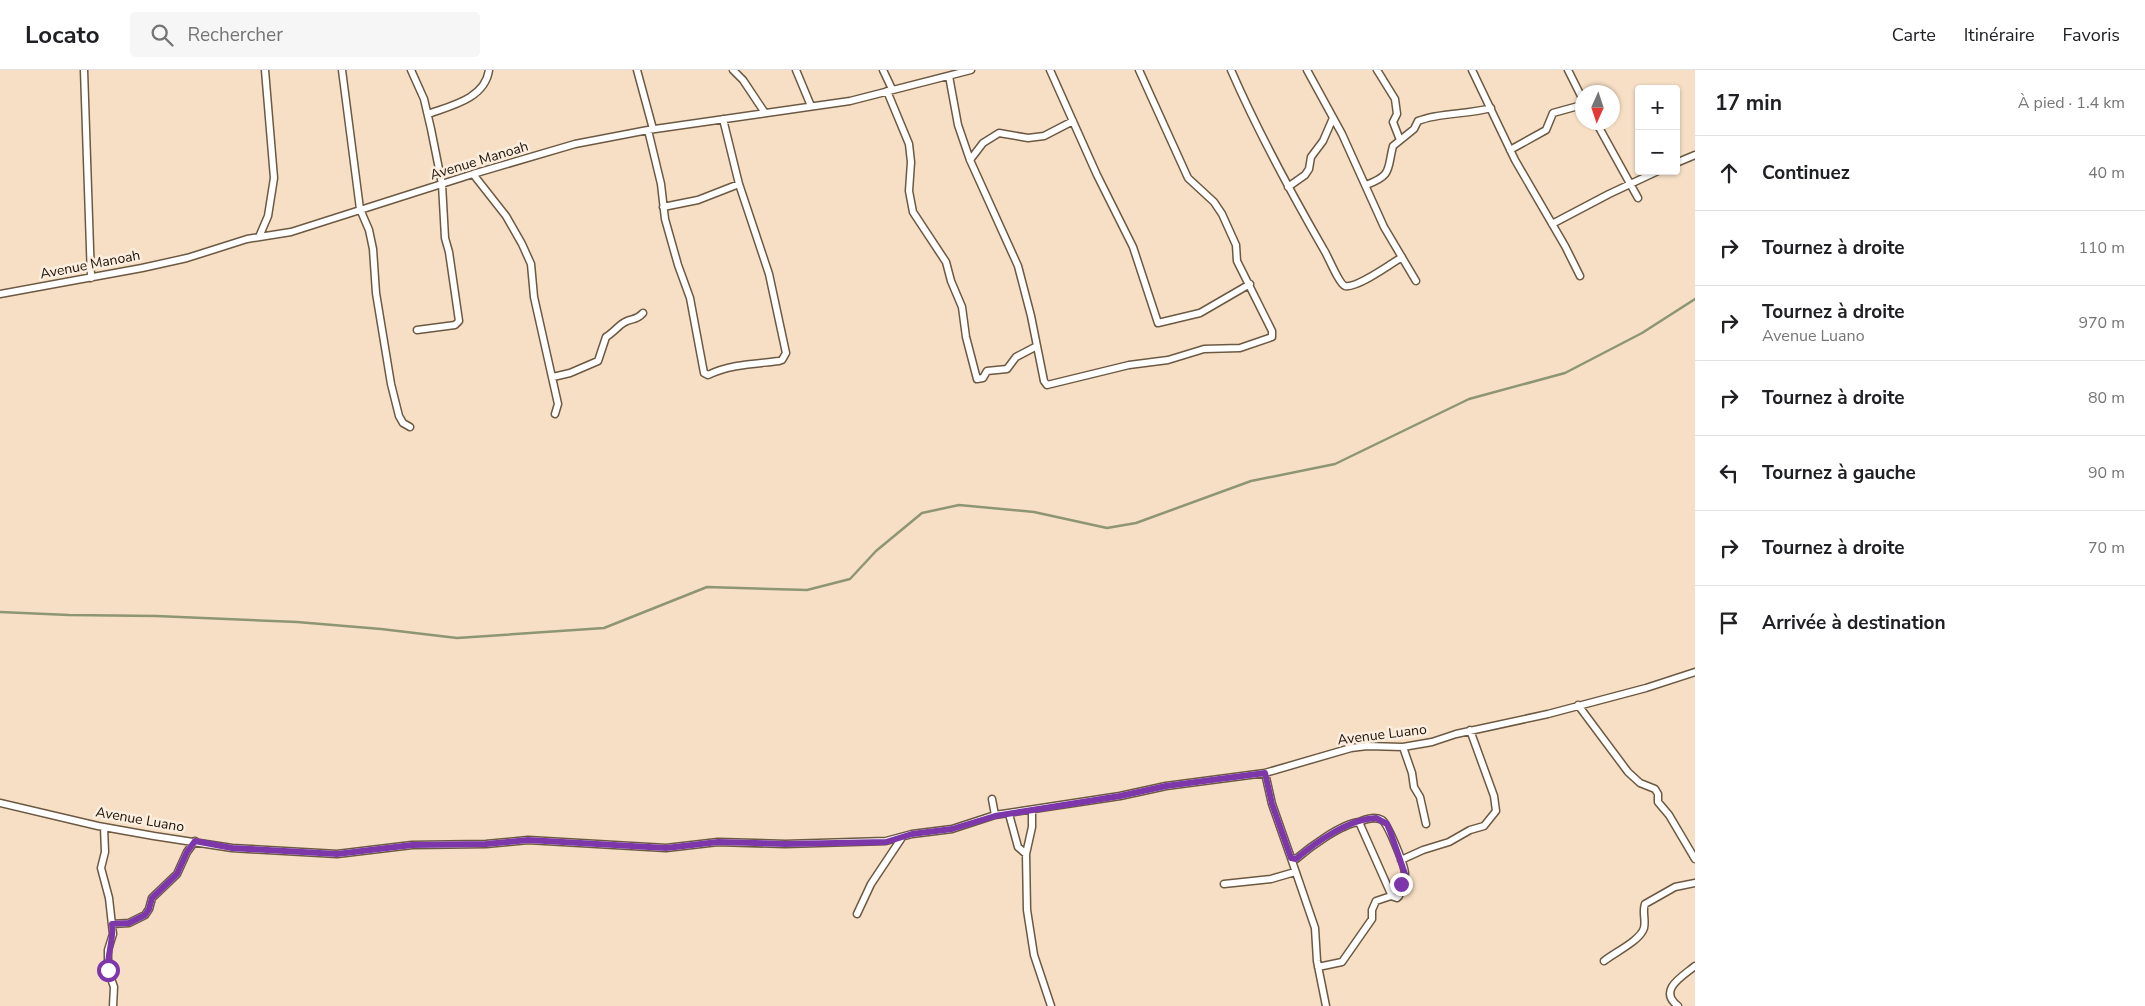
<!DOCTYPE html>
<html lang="fr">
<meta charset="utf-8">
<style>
:root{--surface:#fff;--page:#f6f6f6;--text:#202124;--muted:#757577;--line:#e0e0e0}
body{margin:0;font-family:"Nunito Sans",sans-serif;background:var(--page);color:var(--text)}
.controls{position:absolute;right:15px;top:15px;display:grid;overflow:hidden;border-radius:5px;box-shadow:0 1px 4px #0004}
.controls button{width:45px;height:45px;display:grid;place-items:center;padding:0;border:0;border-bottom:1px solid var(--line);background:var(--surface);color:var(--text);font:25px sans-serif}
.compass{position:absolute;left:1575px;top:15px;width:45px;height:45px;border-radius:50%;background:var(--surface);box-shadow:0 1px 4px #0004;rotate:183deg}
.stop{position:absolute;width:15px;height:15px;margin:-11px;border:4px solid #7e37aa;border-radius:50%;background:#fff}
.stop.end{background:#7e37aa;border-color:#fff;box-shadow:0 1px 5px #0008}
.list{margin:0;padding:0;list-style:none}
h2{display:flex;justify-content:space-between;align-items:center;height:65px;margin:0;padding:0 20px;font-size:21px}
h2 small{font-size:16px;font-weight:400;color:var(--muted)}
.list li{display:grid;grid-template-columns:32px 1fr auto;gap:15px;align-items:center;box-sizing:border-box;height:75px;padding:0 20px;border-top:1px solid var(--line)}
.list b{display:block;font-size:19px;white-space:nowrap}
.list p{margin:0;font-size:16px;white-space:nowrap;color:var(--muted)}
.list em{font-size:16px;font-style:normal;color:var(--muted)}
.icon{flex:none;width:28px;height:28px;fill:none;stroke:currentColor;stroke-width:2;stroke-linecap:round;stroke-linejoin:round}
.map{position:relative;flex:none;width:1695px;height:936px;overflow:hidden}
header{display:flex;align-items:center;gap:30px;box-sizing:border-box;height:70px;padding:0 25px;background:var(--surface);border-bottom:1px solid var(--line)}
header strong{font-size:24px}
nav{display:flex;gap:28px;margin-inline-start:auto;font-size:18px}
.search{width:350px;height:45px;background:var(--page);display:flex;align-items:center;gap:12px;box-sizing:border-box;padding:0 18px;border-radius:5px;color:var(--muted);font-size:19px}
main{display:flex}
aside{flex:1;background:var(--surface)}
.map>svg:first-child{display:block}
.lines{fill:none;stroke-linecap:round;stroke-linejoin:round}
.stream{stroke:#8e9572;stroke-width:2.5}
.street-casing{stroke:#6c5942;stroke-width:9}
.street{stroke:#fff;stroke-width:6}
.route{stroke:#7e37aa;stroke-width:6}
.labels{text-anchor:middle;stroke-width:5;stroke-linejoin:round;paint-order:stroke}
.street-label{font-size:14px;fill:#1b130a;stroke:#fceede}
</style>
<header>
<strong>Locato</strong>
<div class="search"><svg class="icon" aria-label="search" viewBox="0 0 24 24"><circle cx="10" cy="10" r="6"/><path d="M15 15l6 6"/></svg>Rechercher</div>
<nav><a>Carte</a><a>Itinéraire</a><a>Favoris</a></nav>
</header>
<main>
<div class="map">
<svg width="1695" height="936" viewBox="0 0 1695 936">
<rect width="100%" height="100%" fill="#f6dfc5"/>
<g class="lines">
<path class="stream" d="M 0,542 L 69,545 L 156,546 L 297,552 L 381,559 L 457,568 L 604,558 L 707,517 L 807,520 L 850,509 L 876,481 L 922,443 L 959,435 L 1034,442 L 1107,458 L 1136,453 L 1251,411 L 1335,394 L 1469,329 L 1565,303 L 1642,263 L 1695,229"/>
<defs>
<path id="street" d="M 84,0 L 91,208
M 342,0 L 360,139 L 369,160 L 373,179 L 376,223 L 391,314 L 399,346 L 403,353 L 410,357
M 411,0 L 424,29 L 431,59 L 442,114 L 445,168 L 449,182 L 459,251 L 455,255 L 417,260
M 637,0 L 653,59
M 733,0 L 743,10 L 765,43
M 796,0 L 811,36
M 883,0 L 892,19
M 1050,0 L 1097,105 L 1133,177 L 1158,253 L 1200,243 L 1250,214
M 1231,0 C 1258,62 1290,121 1324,180 C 1328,186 1339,214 1345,216 C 1356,219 1391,194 1402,187
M 1307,0 L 1342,64 L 1384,157 L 1416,211
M 1377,0 L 1395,29 L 1397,44 L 1393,52 L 1400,70
M 1472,0 L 1515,90 L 1565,176 L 1580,206
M 1568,0 L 1582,28
M 949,6 L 958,55 L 970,90 L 1018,196 L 1031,246 L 1044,311 L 1047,315 L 1129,295 L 1168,290 L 1204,279 L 1240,278 L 1272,267 L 1272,261 L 1237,191 L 1236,175 L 1222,144 L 1214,132 L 1188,108 L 1139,0
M 887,21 L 909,74 L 911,92 L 909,121 L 913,142 L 946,192 L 951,211 L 962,237 L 966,267 L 977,309 L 983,308 L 987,301 L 1007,299 L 1016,287 L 1037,276
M 428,44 C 450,36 485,29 489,0
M 1596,52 L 1638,128
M 648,60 L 661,114 L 665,149 L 678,195 L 690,228 L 704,303 L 708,305 C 731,294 755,294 779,291 L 782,290 L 786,283 L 769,204 L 739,114 L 723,49
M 1510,80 L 1546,60 L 1553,43 L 1582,35
M 970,90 L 983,73 L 999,63 L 1028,68 L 1044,66 L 1073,51
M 1676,93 L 1695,85
M 473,104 L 506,146 L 522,174 L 531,194 L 534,227 L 558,334 L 555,344
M 1366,115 C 1393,105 1387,99 1393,76 L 1414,59 L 1418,51 C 1440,42 1467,45 1491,38
M 1288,117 L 1305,105 L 1309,99 L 1311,87 L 1323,71 L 1333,48
M 663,137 L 698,130 L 739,114
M 1552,154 L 1609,124 L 1658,101
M 259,167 L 268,146 L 274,108 L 265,0
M 0,224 L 142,198 L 187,188 L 247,169 L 291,162 L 473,104 L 575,74 L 648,60 L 850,31 L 971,0
M 553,307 L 570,303 L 598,291 L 606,267 C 613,263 620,254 625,252 C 632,248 636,251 643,243
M 1578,635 L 1628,702 L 1640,713 L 1655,719 L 1658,724 L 1658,732 L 1669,745 L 1695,789
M 1403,677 L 1412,703 L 1414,717 L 1420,727 L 1426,754
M 1265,703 L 1272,734 L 1291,788 L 1296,789 C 1310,777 1341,754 1359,752 L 1391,824 L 1391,826 L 1376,831 L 1372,840 L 1372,849 L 1342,892 L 1318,897
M 992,729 L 995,745
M 0,733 L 98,756 L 154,766 L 232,778 L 337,784 L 412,775 L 486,774 L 528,770 L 666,778 L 718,772 L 785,774 L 886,771 L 912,764 L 952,759 L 995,745 L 1120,726 L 1166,716 L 1265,703 L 1351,678 L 1367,676 L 1403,677 L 1432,672 L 1456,664 L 1548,644 L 1646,618 L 1695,602
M 1032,740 L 1032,757 L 1026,784 L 1027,840 L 1034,885 L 1051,936
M 1009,744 L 1018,777 L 1026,784
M 1359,752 C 1366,749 1374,746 1382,750 C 1388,754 1405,796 1405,804 C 1405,807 1400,824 1399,826 L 1397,828 L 1391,826
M 104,757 L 105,782 L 101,798 L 109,828 L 113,864 L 108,880 L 108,900 L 114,917 L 113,936
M 1291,788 L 1315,858 L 1317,891 L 1326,936
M 1401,790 L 1423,780 L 1449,772 L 1470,760 L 1484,756 L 1496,741 L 1494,726 L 1470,660
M 1224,814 L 1271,809 L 1295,802
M 857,844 L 871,814 L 901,769
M 112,854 L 129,853 L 145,845 L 149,839 L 152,828 L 177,804 L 187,782 L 195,771
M 1604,891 C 1615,882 1640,871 1644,858 C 1646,850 1642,841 1645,834 L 1675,817 L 1695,813
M 1678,936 C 1657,920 1683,906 1695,896"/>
</defs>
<use href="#street" class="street-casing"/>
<use href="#street" class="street"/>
</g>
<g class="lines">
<path class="route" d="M 108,900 C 107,884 114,870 112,854 L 129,853 L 145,845 L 149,839 L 152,828 L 177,804 L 187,782 L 195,771 L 232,778 L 337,784 L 412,775 L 486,774 L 528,770 L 666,778 L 718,772 L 785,774 L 886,772 L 912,764 L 952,759 L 995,746 L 1120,726 L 1166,716 L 1265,703 L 1272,734 L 1291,788 L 1296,789 C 1316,772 1349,749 1376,748 L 1387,754 L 1390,761 L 1405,804 L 1401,814"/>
</g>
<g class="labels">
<g class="street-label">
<text transform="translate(479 90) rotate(-17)" y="5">Avenue Manoah</text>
<text transform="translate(90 194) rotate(-11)" y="5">Avenue Manoah</text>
<text transform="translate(1382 664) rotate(-7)" y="5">Avenue Luano</text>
<text transform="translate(140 749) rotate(10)" y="5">Avenue Luano</text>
</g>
</g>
</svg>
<div class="controls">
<button>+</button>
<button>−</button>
</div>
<svg class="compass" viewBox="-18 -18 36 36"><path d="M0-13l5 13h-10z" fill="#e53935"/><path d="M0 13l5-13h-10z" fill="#757577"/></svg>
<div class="stop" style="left:108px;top:900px"></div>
<div class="stop end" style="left:1401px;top:814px"></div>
</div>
<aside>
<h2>17 min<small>À pied · 1.4 km</small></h2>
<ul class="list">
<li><svg class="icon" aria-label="ahead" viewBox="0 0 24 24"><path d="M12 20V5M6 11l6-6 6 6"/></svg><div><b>Continuez</b></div><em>40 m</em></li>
<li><svg class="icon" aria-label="right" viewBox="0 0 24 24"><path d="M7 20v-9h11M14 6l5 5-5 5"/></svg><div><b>Tournez à droite</b></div><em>110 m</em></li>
<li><svg class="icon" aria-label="right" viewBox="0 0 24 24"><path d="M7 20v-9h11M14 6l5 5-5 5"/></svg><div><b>Tournez à droite</b><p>Avenue Luano</p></div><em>970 m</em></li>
<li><svg class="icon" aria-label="right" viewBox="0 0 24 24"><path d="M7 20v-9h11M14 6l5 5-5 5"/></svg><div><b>Tournez à droite</b></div><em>80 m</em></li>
<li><svg class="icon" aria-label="left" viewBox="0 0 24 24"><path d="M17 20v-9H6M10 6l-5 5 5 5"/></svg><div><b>Tournez à gauche</b></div><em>90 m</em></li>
<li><svg class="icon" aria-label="right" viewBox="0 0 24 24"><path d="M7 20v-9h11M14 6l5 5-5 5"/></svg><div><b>Tournez à droite</b></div><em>70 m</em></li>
<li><svg class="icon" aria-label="arrive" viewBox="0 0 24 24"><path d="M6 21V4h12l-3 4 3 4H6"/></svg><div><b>Arrivée à destination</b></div></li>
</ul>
</aside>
</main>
